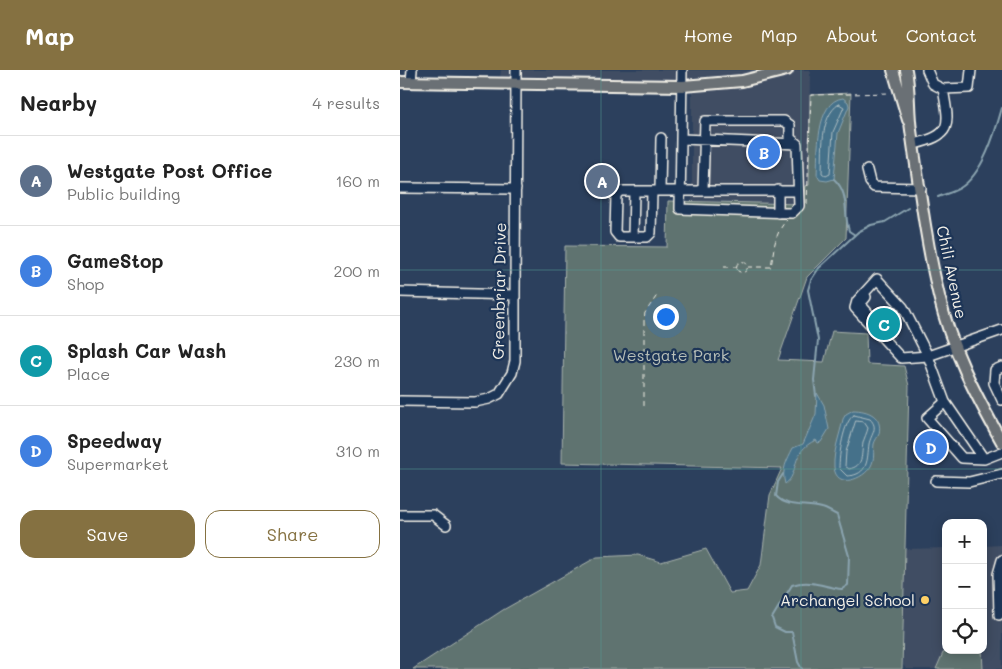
<!DOCTYPE html>
<meta charset="utf-8">
<style>
:root{--surface:#fff;--page:#f6f6f6;--text:#222;--muted:#767676;--line:#e0e0e0;--accent:#857141}
body{margin:0;font-family:Mali,sans-serif;background:var(--page);color:var(--text)}
.controls{position:absolute;right:15px;bottom:15px;display:grid;overflow:hidden;border-radius:10px;box-shadow:0 2px 12px #0003}
.controls button{width:45px;height:45px;display:grid;place-items:center;padding:0;border:0;border-bottom:1px solid var(--line);background:var(--surface);color:var(--text);font:25px sans-serif}
.you{position:absolute;left:265px;top:246px;width:18px;height:18px;margin:-12px;border:4px solid #fff;border-radius:50%;background:#1a73e8;box-shadow:0 0 0 8px #1a73e833}
.badge{display:grid;place-items:center;width:32px;height:32px;border-radius:50%;background:var(--accent);color:#fff;font-size:16px;font-weight:700}
.pin{position:absolute;translate:-50% -50%;border:2px solid #fff;box-shadow:0 1px 5px #0006}
.list{margin:0;padding:0;list-style:none}
h2{display:flex;justify-content:space-between;align-items:center;height:65px;margin:0;padding:0 20px;font-size:21px}
h2 small{font-size:16px;font-weight:400;color:var(--muted)}
.list li{display:grid;grid-template-columns:32px 1fr auto;gap:15px;align-items:center;box-sizing:border-box;height:90px;padding:0 20px;border-top:1px solid var(--line)}
.list b{display:block;font-size:19px;white-space:nowrap}
.list p{margin:0;font-size:16px;white-space:nowrap;color:var(--muted)}
.list em{font-size:16px;font-style:normal;color:var(--muted)}
.actions{display:flex;gap:10px;padding:15px 20px}
.actions a{flex:1;padding:11px 0;border:1px solid var(--accent);border-radius:15px;text-align:center;font-size:18px;color:var(--accent)}
.actions .main{background:var(--accent);color:#fff}
.icon{flex:none;width:28px;height:28px;fill:none;stroke:currentColor;stroke-width:2;stroke-linecap:round;stroke-linejoin:round}
.map{position:relative;flex:none;width:602px;height:599px;overflow:hidden}
header{display:flex;align-items:center;gap:30px;box-sizing:border-box;height:70px;padding:0 25px;background:var(--accent);color:#fff}
header strong{font-size:24px}
nav{display:flex;gap:28px;margin-inline-start:auto;font-size:18px}
main{display:flex}
aside{flex:1;background:var(--surface)}
.map>svg:first-child{display:block}
.built{fill:#3f4d64}
.green{fill:#5e736f;stroke:#a9b2ac}
.water{fill:#45718a;stroke:#8ba4b0}
.lines{fill:none;stroke-linecap:round;stroke-linejoin:round}
.shore{stroke:#aebec2;stroke-width:1}
.stream{stroke:#8ba4b0;stroke-width:2}
.minor-tunnel{stroke:#4a5b72;stroke-width:9;stroke-dasharray:9 4.5;stroke-linecap:butt}
.minor-casing{stroke:#f4f1e8;stroke-width:12}
.major-casing{stroke:#f4f1e8;stroke-width:14}
.path{stroke:#f4f1e8;stroke-width:1;stroke-dasharray:5 4;stroke-linecap:butt}
.minor{stroke:#1d3557;stroke-width:9}
.major{stroke:#6a7074;stroke-width:10}
.grid{fill:none;stroke:#549b93;stroke-width:1;stroke-opacity:0.55}
.poi-dot{fill:#ffd166;stroke:#1d3557;stroke-width:2}
.labels{text-anchor:middle;stroke-width:4.5;stroke-linejoin:round;paint-order:stroke}
.street-label{font-size:16px;fill:#f4f1e8;stroke:#1d3557}
.park-label{font-size:16px;fill:#b8bfb8;stroke:#1d3557}
.poi-label{font-size:16px;fill:#f4f1e8;stroke:#1d3557;text-anchor:end}
</style>
<header>
<strong>Map</strong>
<nav><a>Home</a><a>Map</a><a>About</a><a>Contact</a></nav>
</header>
<main>
<aside>
<h2>Nearby<small>4 results</small></h2>
<ul class="list">
<li><span class="badge" style="background:#5c6f8a">A</span><div><b>Westgate Post Office</b><p>Public building</p></div><em>160 m</em></li>
<li><span class="badge" style="background:#3f7fe0">B</span><div><b>GameStop</b><p>Shop</p></div><em>200 m</em></li>
<li><span class="badge" style="background:#0f9aa8">C</span><div><b>Splash Car Wash</b><p>Place</p></div><em>230 m</em></li>
<li><span class="badge" style="background:#3f7fe0">D</span><div><b>Speedway</b><p>Supermarket</p></div><em>310 m</em></li>
</ul>
<div class="actions"><a class="main">Save</a><a>Share</a></div>
</aside>
<div class="map">
<svg width="602" height="599" viewBox="0 0 602 599">
<rect width="100%" height="100%" fill="#2c405d"/>
<filter id="ink" filterUnits="userSpaceOnUse"><feTurbulence type="fractalNoise" baseFrequency=".02" numOctaves="2"/><feDisplacementMap in="SourceGraphic" scale="10" xChannelSelector="R" yChannelSelector="G"/><feConvolveMatrix kernelMatrix="1 2 1 2 8 2 1 2 1" color-interpolation-filters="sRGB"/></filter>
<g filter="url(#ink)">
<path class="built" d="M 101,0 L 410,0 L 409,116 L 405,116 L 403,134 L 292,131 L 292,9 L 100,9 Z
M 602,475 L 602,599 L 506,599 L 503,595 L 505,479 L 546,478 L 546,580 L 583,580 L 583,476 Z"/>
<path class="green" d="M 451,23 L 446,168 L 407,207 L 378,290 L 424,292 L 432,261 L 466,263 L 467,294 L 504,296 L 509,316 L 502,599 L 13,599 L 103,540 L 197,487 L 238,485 L 261,492 L 306,479 L 330,523 L 347,521 L 361,495 L 370,425 L 382,398 L 162,393 L 165,176 L 267,177 L 268,131 L 403,134 L 405,116 L 409,115 L 410,25 Z
M 548,580 L 582,580 L 583,599 L 536,599 L 543,583 Z"/>
<path class="water" d="M 443,28 L 448,32 L 449,36 L 438,63 L 434,109 L 427,111 L 420,110 L 417,105 C 418,85 415,31 443,28 Z
M 417,323 L 424,335 L 429,359 L 421,372 L 418,373 L 416,370 C 389,382 400,404 385,414 C 381,400 387,390 393,378 L 403,374 L 416,344 Z
M 453,340 C 468,340 483,346 479,364 C 478,367 475,370 474,374 C 473,382 475,388 471,396 C 464,409 436,420 434,397 C 433,381 440,365 443,349 L 446,344 Z"/>
<g class="lines">
<path class="shore" d="M 439,34 L 444,37 L 433,62 L 430,104 L 426,106 L 422,103 C 423,82 419,47 439,34 Z
M 454,345 L 470,349 C 479,358 471,364 469,374 C 467,389 469,405 447,406 L 439,398 C 439,386 443,351 454,345 Z
M 456,351 L 464,352 L 468,358 C 467,363 464,368 463,373 C 461,385 464,396 449,399 L 445,396 L 446,382 Z"/>
<path class="stream" d="M 434,109 C 450,124 443,141 449,161 L 455,165
M 538,127 C 545,124 554,122 560,118 C 583,104 595,63 602,38
M 416,326 L 414,310 L 418,270 L 408,220 L 411,210 L 419,198 L 458,162 L 471,155 L 485,152 L 508,138
M 383,404 L 378,412 L 376,426 C 388,439 406,433 422,438 C 427,439 432,443 437,445 L 449,486 L 448,515 L 442,519 C 424,517 411,509 392,515 L 372,548 L 375,557 L 385,562 L 392,562 L 398,592 L 402,599"/>
<path class="minor-tunnel" d="M 468,243 L 494,271"/>
<defs>
<path id="minor" d="M 282,0 L 280,139 L 392,143 L 399,136 L 397,74 L 282,69
M 11,12 L 12,0
M 543,19 L 569,18 L 571,0
M 514,74 C 552,65 550,57 543,19 L 533,14 L 527,0
M 467,100 L 470,112 L 474,117 L 521,118
M 0,118 L 116,119
M 260,120 L 261,68
M 303,120 L 305,51 L 384,51 L 390,55 L 390,68 L 397,74
M 252,121 L 220,121 L 216,125 L 215,162 L 219,167 L 247,167 L 251,163 L 252,121 L 397,121
M 378,143 L 378,120
M 233,167 L 234,121
M 477,209 L 503,237 L 528,286 L 501,288 L 455,238 L 457,231 Z
M 0,222 L 115,225
M 466,227 L 460,234 L 468,243
M 602,260 L 528,286 L 545,332 L 527,348 L 562,388 L 584,389 L 602,382
M 602,297 L 595,300 L 594,313 L 602,330
M 0,331 L 75,332 L 89,329 L 99,324 L 112,303 L 115,291 L 115,225 L 116,0
M 545,332 L 584,389
M 536,411 L 569,412 L 602,404
M 0,445 L 33,445 L 46,455
M 599,545 L 598,504 L 602,490"/>
<path id="major" d="M 493,0 L 508,50
M 506,0 C 510,20 508,40 511,60 C 519,115 526,172 539,226 C 551,278 576,326 602,372
M 0,12 L 283,16 L 342,11 L 387,0"/>
</defs>
<use href="#minor" class="minor-casing"/>
<use href="#major" class="major-casing"/>
<path class="path" d="M 407,134 L 411,25 L 490,23
M336.5 197a5.5 5.5 0 1 1 11 0a5.5 5.5 0 1 1-11 0Z
M 324,197 L 336,197
M 348,197 L 371,197 C 374,180 374,163 387,150
M 244,336 L 244,250 L 245,243 L 258,224"/>
<use href="#minor" class="minor"/>
<use href="#major" class="major"/>
</g>
</g>
<path class="grid" d="M 201,0 L 201,599M 401,0 L 401,599M 0,200 L 602,200M 0,399 L 602,399"/>
<circle class="poi-dot" cx="525" cy="530" r="5"/>
<g class="labels">
<g class="street-label">
<text transform="translate(552 202) rotate(78)" y="6">Chili Avenue</text>
<text transform="translate(99 221) rotate(-89)" y="6">Greenbriar Drive</text>
</g>
<g class="park-label">
<text x="271" y="291">Westgate Park</text>
</g>
<g class="poi-label">
<text x="515" y="536">Archangel School</text>
</g>
</g>
</svg>
<div class="controls">
<button>+</button>
<button>−</button>
<button><svg class="icon" aria-label="locate" viewBox="0 0 24 24"><circle cx="12" cy="12" r="6"/><path d="M12 2v4M12 18v4M2 12h4M18 12h4"/></svg></button>
</div>
<div class="you"></div>
<div class="pin badge" style="left:202px;top:111px;background:#5c6f8a">A</div>
<div class="pin badge" style="left:364px;top:82px;background:#3f7fe0">B</div>
<div class="pin badge" style="left:484px;top:254px;background:#0f9aa8">C</div>
<div class="pin badge" style="left:531px;top:377px;background:#3f7fe0">D</div>
</div>
</main>
